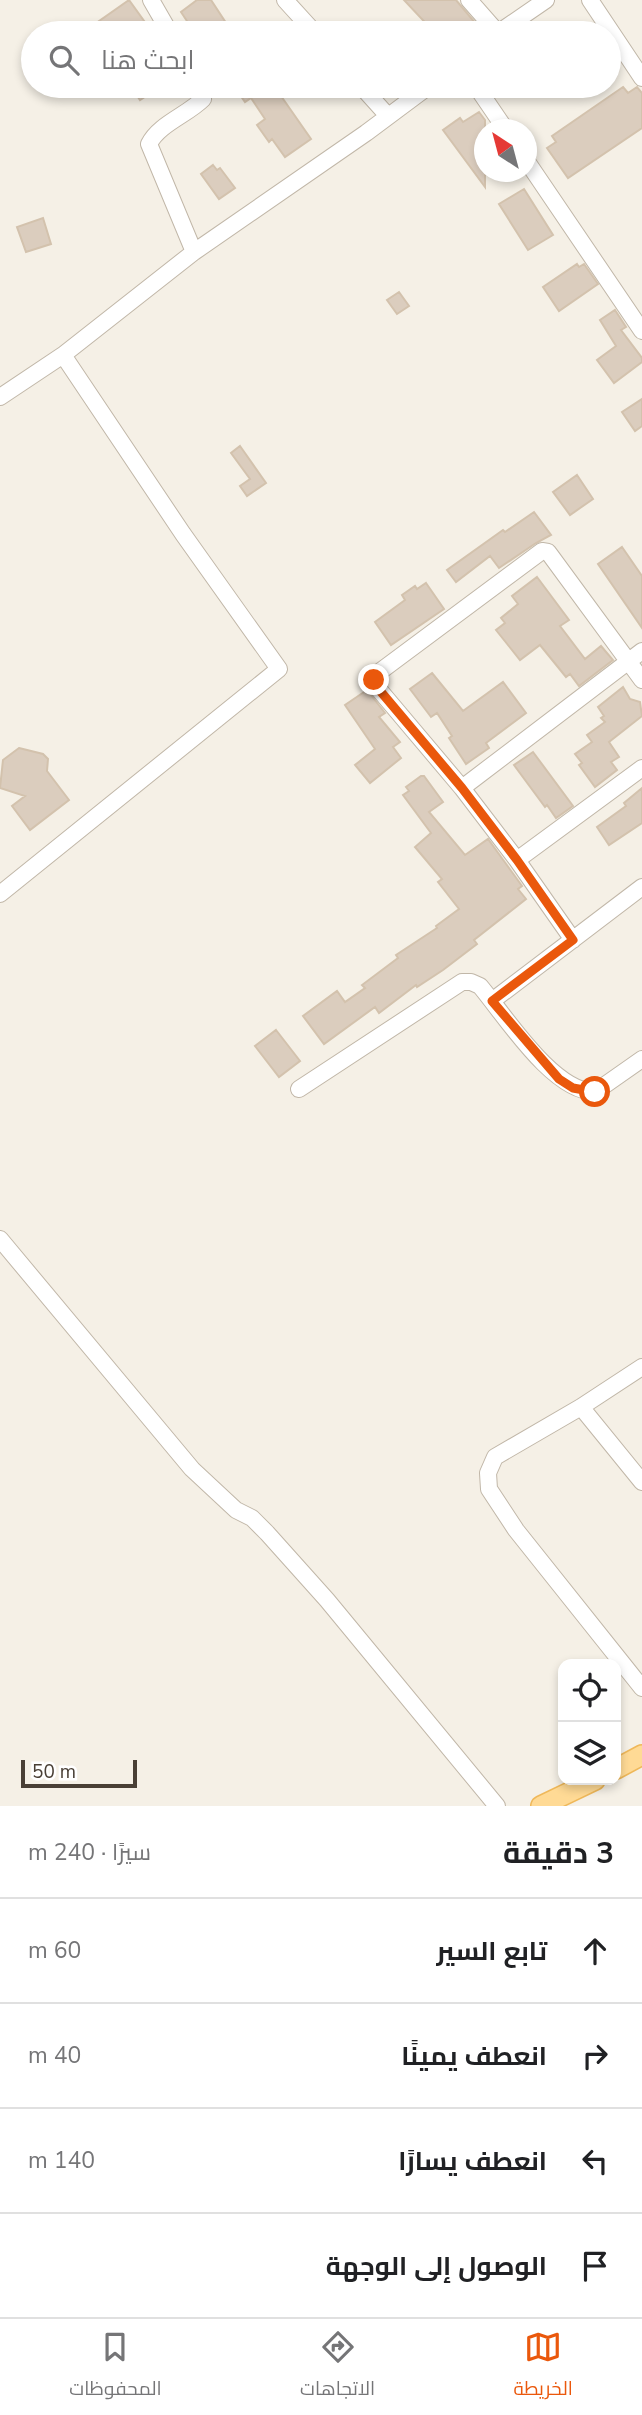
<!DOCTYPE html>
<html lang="ar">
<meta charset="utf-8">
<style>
:root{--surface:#fff;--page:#f6f6f6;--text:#202124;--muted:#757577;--line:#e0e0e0;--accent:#ea580c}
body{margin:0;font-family:"Nunito Sans",Cairo,sans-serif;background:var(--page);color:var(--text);direction:rtl}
.controls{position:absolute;right:21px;bottom:21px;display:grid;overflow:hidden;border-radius:14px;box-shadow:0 4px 10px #0003}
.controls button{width:63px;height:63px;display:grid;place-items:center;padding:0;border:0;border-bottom:2px solid var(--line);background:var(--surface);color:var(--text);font:35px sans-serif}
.compass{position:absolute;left:474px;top:119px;width:63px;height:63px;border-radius:50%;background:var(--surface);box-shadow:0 4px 10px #0003;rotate:324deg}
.scale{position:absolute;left:21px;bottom:18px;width:116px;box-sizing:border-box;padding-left:7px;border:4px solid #493f35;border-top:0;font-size:19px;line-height:24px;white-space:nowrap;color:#493f35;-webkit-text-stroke:5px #fff;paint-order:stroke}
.stop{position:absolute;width:21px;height:21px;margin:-16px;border:5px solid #ea580c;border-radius:50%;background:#fff}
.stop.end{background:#ea580c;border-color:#fff;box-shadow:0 2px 7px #0008}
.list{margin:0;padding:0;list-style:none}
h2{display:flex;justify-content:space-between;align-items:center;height:91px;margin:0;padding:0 28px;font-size:30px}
h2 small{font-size:23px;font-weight:400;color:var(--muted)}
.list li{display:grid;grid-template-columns:46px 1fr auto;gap:21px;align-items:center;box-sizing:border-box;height:105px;padding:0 28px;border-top:2px solid var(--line)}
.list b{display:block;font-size:26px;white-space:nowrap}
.list em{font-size:23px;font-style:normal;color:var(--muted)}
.icon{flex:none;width:38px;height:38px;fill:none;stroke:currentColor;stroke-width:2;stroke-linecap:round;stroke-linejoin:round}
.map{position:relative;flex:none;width:642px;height:1806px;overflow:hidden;direction:ltr}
.search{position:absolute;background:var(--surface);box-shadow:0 4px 10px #0003;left:21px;right:21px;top:21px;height:77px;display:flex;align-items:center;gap:18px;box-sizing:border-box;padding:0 24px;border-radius:38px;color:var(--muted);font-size:26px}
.sheet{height:511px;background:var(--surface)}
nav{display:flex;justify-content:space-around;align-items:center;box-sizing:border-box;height:98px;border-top:2px solid var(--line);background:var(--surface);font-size:19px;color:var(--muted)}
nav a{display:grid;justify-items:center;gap:4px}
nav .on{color:var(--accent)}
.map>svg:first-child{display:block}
.building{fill:#dbcdbe;stroke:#d3c2ad;stroke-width:2}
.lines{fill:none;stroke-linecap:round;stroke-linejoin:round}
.minor-casing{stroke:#c1b7a8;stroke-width:18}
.major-casing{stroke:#efb85a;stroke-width:22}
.minor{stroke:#fff;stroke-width:16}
.major{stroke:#ffda95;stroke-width:19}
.route{stroke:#ea580c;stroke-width:9}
</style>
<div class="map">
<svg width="642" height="1806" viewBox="0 0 642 1806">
<rect width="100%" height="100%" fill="#f5f0e6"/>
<path class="building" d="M 129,0 L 147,25 L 136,33 L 97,33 L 92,26 Z
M 197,0 L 211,0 L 230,29 L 223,33 L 195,33 L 181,12 Z
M 404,0 L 456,0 L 477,25 L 469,33 L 435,33 Z
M 131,86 L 161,86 L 140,100 Z
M 234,86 L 274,86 L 311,139 L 285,157 L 272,139 L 269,142 L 257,125 L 265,119 L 251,98 L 245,102 Z
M 623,87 L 628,93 L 637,87 L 642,93 L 642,128 L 568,178 L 547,148 L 556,142 L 552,136 Z
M 479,112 L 485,120 L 485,187 L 443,130 L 460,118 L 463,122 Z
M 213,165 L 217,170 L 220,168 L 235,188 L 219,199 L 201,174 Z
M 524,189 L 553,235 L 528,250 L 499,204 Z
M 43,218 L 51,244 L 26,252 L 17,227 Z
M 577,264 L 579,267 L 584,264 L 598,284 L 559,311 L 543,287 Z
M 399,292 L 409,306 L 397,314 L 387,300 Z
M 615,310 L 626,327 L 621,330 L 642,358 L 642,362 L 614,383 L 597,360 L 616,346 L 600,320 Z
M 642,399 L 642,426 L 635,431 L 622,412 Z
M 240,446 L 266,483 L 247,496 L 240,486 L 250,479 L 231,453 Z
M 577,475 L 593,499 L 570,515 L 553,492 Z
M 534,512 L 551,535 L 536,543 L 499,568 L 490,556 L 456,582 L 447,570 L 503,530 L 505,532 Z
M 622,547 L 642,576 L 642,628 L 598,564 Z
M 537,577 L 569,620 L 560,626 L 585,659 L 601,646 L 613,660 L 579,686 L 570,674 L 566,677 L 540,645 L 520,660 L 496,630 L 505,623 L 501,618 L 518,604 L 512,596 Z
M 426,583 L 444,609 L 391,645 L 375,622 L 405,600 L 402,595 L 415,586 L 417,589 Z
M 432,673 L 463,711 L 503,682 L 526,713 L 486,743 L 489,748 L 466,764 L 449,738 L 452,736 L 437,713 L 431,717 L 410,689 Z
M 623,687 L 630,699 L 640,702 L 642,716 L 609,742 L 619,757 L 611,762 L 617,770 L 595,787 L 579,765 L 582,763 L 575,754 L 592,742 L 587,735 L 605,722 L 601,718 L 604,716 L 598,707 Z
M 367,690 L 385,713 L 379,717 L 400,742 L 393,747 L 401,758 L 370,783 L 355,765 L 375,749 L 345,705 Z
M 19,748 L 43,754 L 48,759 L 47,771 L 69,800 L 30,830 L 12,806 L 25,796 L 0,788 L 3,760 Z
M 533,752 L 573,806 L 556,818 L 547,805 L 545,807 L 514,765 Z
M 421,776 L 424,776 L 443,802 L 429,812 L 465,855 L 488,839 L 522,886 L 518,889 L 526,899 L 474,940 L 477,944 L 443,970 L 417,987 L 416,985 L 379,1013 L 375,1007 L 324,1044 L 303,1016 L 337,991 L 345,1002 L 365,988 L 362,985 L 398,958 L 396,955 L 437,928 L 436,926 L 459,909 L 438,882 L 442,879 L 415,847 L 431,833 L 403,795 L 409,791 L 406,787 Z
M 642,788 L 642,823 L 609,845 L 597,827 L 626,806 L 624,803 Z
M 276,1030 L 300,1061 L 279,1077 L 255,1046 Z"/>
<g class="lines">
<defs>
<path id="minor" d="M 151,0 L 170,33
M 285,0 L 315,33
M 469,0 L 498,33
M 590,0 L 642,78
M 498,33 L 546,0
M 361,86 L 388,116
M 476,86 L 506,130
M 526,160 L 642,331
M 194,252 L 149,144 C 159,124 187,115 203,99 L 198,86
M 0,397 L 63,355 L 194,252 L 366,133 L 429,86
M 462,788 L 642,651
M 517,860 L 642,768
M 0,894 L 279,669 L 183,534 L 63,355
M 573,940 L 517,860 L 462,788 L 376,686 L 374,679 L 378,673 L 542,551 L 548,552 L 551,556 L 642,680
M 492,1001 L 642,887
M 299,1089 L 462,982 L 471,982 L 480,986 C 506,1017 553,1092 595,1092 L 642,1059
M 0,1239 L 192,1469 L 236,1510 L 252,1518 L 267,1533 L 327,1600 L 497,1806
M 642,1367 L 581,1407 L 495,1457 L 488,1473 L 489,1489 L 516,1530 L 642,1688
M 581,1407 L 642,1482"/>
<path id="major" d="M 616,1769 L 642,1755
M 541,1806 L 595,1780"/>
</defs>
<use href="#minor" class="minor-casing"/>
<use href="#major" class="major-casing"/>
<use href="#minor" class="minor"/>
<use href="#major" class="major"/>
</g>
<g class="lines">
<path class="route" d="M 374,680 L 376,686 L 462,788 L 517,860 L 573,940 L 492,1001 L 559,1079 L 573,1088 L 595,1092"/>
</g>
</svg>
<div class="controls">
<button><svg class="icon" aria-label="locate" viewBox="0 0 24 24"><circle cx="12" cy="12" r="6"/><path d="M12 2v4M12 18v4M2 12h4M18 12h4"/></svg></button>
<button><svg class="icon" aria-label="layers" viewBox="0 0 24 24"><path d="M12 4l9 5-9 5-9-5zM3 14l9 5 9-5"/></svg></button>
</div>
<svg class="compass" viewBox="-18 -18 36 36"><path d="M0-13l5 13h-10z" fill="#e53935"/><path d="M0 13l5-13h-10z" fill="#757577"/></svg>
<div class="scale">50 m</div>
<div class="stop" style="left:595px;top:1092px"></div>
<div class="stop end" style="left:374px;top:680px"></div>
<div class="search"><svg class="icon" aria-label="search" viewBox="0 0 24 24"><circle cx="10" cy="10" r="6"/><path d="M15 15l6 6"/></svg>ابحث هنا</div>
</div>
<section class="sheet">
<h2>3 دقيقة<small>سيرًا · 240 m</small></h2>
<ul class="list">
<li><svg class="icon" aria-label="ahead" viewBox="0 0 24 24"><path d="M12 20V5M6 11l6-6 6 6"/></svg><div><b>تابع السير</b></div><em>60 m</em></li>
<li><svg class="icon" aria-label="right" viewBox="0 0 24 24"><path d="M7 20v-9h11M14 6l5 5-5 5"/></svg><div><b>انعطف يمينًا</b></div><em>40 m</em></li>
<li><svg class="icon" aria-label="left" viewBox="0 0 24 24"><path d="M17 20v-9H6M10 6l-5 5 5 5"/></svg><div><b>انعطف يسارًا</b></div><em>140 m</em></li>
<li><svg class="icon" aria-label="arrive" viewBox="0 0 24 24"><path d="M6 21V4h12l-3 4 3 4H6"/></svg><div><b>الوصول إلى الوجهة</b></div></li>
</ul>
</section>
<nav>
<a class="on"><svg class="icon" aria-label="map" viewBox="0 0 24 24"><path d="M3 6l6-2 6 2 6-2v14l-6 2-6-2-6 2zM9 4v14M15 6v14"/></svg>الخريطة</a>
<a><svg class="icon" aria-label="directions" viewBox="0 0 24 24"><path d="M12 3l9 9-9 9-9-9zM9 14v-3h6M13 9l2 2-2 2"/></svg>الاتجاهات</a>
<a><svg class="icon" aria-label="saved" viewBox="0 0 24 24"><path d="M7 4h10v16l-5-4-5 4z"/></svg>المحفوظات</a>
</nav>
